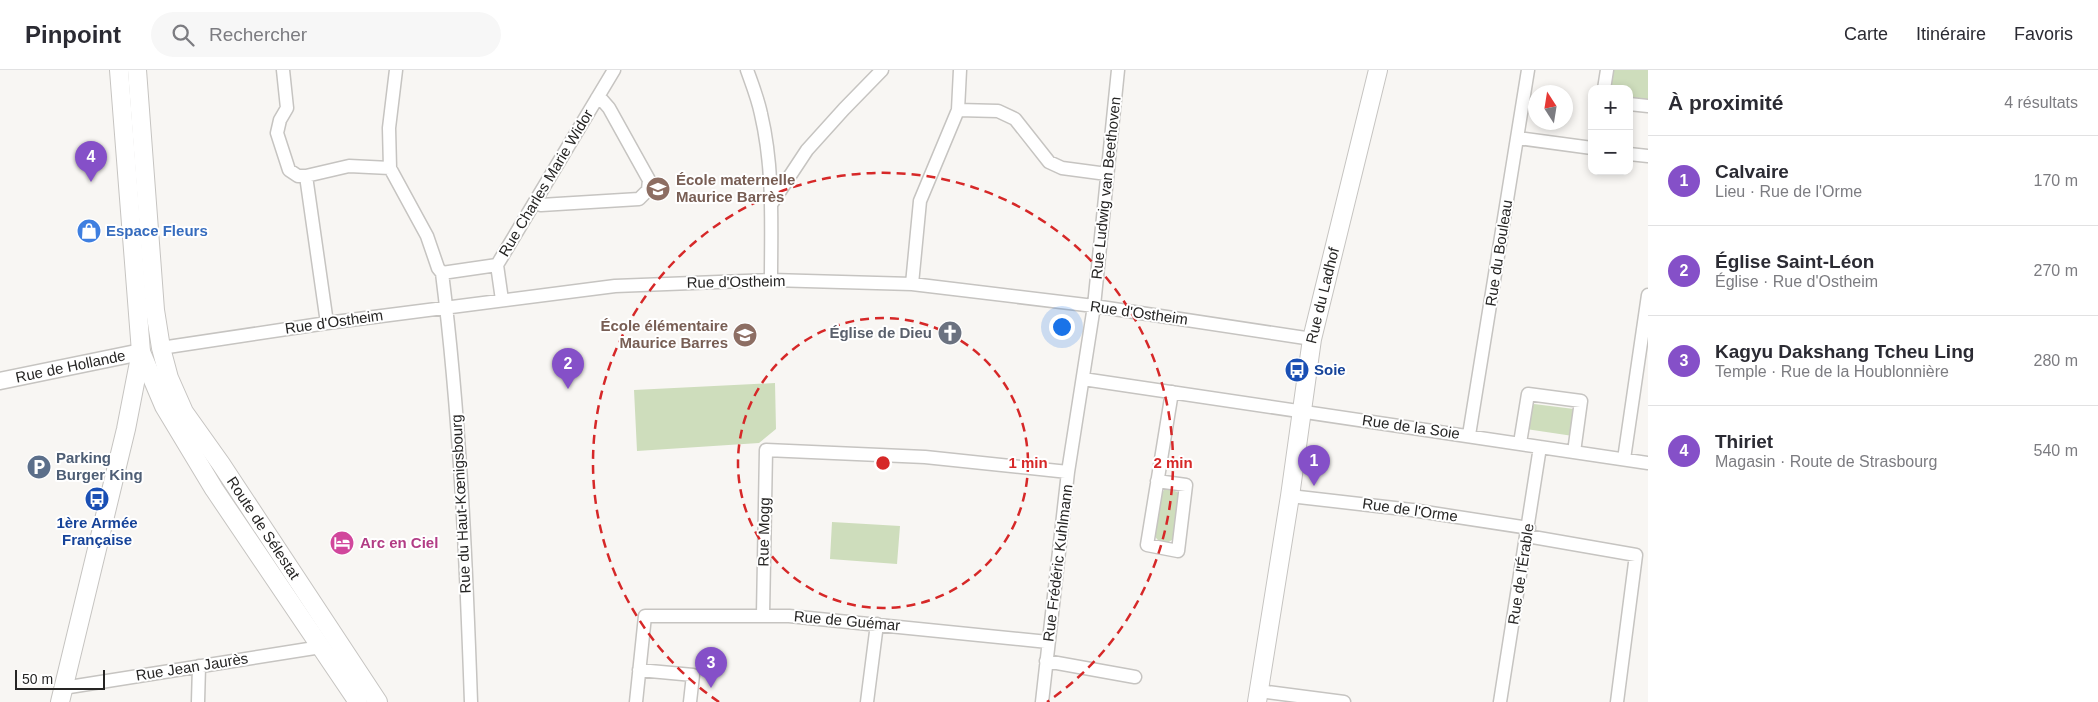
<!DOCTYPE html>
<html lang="fr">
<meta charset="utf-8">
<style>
:root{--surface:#fff;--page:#f7f7f7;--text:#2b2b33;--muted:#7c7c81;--line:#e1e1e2;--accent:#8550c8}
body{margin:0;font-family:Arial,sans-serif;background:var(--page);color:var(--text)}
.controls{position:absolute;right:15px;top:15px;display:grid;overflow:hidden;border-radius:10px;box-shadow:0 2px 8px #0003}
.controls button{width:45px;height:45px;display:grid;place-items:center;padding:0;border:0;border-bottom:1px solid var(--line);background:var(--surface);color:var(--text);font:25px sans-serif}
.compass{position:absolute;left:1528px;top:15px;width:45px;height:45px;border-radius:50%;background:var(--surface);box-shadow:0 2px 8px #0003;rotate:348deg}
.scale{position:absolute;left:15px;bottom:12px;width:90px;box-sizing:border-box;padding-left:5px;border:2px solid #262524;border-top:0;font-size:14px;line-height:18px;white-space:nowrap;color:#262524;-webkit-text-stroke:4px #fff;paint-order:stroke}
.you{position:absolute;left:1061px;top:256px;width:18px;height:18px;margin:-12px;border:4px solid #fff;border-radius:50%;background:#1a73e8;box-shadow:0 0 0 8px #1a73e833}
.badge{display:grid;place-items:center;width:32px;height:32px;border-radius:50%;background:var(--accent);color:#fff;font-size:16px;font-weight:700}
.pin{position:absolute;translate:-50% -41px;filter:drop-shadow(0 1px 2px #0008)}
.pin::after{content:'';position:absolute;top:26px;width:18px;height:15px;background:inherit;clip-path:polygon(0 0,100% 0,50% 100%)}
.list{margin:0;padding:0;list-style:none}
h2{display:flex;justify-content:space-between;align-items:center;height:65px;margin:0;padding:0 20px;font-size:21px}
h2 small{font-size:16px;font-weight:400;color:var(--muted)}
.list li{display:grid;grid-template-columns:32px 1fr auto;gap:15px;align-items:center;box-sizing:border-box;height:90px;padding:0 20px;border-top:1px solid var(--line)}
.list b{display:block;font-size:19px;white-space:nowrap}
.list p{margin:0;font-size:16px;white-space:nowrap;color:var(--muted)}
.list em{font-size:16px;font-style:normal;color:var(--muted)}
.icon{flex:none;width:28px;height:28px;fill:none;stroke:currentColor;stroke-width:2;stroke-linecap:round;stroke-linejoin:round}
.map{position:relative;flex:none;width:1648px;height:632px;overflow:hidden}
header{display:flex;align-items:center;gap:30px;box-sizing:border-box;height:70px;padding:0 25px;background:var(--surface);border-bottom:1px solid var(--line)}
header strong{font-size:24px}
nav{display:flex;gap:28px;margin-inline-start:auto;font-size:18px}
.search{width:350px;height:45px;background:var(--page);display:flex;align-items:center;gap:12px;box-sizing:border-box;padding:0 18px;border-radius:28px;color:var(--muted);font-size:19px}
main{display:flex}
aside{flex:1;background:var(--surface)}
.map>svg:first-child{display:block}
.green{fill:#ceddbc}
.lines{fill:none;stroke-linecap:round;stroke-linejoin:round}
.minor-casing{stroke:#c6c4c1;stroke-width:15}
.tertiary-casing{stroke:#c6c4c1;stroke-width:19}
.secondary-casing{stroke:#c6c4c1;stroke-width:20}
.minor{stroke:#fff;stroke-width:12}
.tertiary{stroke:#fff;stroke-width:16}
.secondary{stroke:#fff;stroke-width:18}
.ring{fill:none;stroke:#d62828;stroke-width:2.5;stroke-dasharray:9 6}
.labels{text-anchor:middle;stroke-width:4;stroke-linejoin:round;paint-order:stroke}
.education-label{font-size:15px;font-weight:bold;fill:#785e54;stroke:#fff;text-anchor:start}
.street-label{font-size:15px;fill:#262524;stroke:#fff}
.shop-label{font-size:15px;font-weight:bold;fill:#366cbe;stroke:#fff;text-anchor:start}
.worship-label{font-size:15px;font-weight:bold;fill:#5b616d;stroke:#fff;text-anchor:end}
.transit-label{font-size:15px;font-weight:bold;fill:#164399;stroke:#fff;text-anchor:start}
.service-label{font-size:15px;font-weight:bold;fill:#4e5e75;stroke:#fff;text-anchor:start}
.hotel-label{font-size:15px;font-weight:bold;fill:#b23c85;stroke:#fff;text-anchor:start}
.centre{fill:#d62828;stroke:#fff;stroke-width:2.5}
.ring-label{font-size:15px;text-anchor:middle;font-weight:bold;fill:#d62828;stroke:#fff;stroke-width:4;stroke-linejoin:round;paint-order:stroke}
</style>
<header>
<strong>Pinpoint</strong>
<div class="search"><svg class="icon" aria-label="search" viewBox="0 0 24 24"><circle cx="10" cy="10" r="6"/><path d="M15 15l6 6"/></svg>Rechercher</div>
<nav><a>Carte</a><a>Itinéraire</a><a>Favoris</a></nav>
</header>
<main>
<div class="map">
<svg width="1648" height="632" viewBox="0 0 1648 632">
<rect width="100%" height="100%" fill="#f8f6f3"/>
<path class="green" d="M 1611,0 L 1648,0 L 1648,31 L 1629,28 L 1629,19 L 1608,19 Z
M 775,313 L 776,359 L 759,373 L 637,381 L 634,320 Z
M 1534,334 L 1574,339 L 1573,366 L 1526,359 L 1530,340 Z
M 1170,419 L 1179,423 L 1174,468 C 1168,475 1159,474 1155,466 L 1161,425 L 1164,420 Z
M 832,452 L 900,456 L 897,494 L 830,489 Z"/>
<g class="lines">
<defs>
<path id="minor" d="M 283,0 L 287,38 L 280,50 L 277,63 L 289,100 L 298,106 L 306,106 L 327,253
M 396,0 L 389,58 L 390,98 L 427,166 L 438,198 L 442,203 C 460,345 466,489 471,632
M 747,0 C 752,14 758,29 761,44 C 774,99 771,155 771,210
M 1604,19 L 1607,0
M 1629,34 L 1648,36
M 958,40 L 998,41 L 1015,49 L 1049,92 L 1062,98 L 1107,104
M 1518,68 L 1592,78
M 1629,84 L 1648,86
M 306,106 L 349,96 L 390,98
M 534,133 L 541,135 L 639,129 L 648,120 L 649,110 L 609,38 L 602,30 L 597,28
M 772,133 L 807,80 L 844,39 L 882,0
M 442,203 L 497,195
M 912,214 L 920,131 L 958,40 L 960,0
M 502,230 L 497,195 L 614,0
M 161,278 L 327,253 L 615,216 L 771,210 L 912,214 L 1094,236 L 1312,269
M 1083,309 L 1648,393
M 1469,365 L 1528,0
M 1520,373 L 1528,324 L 1581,331 L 1574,382
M 1624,389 L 1648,225
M 1157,411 L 1186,415 L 1178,481 L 1147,475 L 1172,322
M 1290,426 L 1412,440 L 1529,458
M 1527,466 L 1636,485 L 1617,632
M 763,545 L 766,380 L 925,387 L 1068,402
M 1046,591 L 1135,607
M 639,600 L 693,605 L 690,632
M 63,618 L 321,577
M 1259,621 L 1344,632
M 198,632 L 199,596
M 636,632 L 645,546 L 789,546 L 1048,572
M 867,632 L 877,554
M 1042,632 L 1068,402 L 1094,236 L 1118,0
M 1500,632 L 1540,377"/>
<g id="tertiary">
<path id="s1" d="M 0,311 L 141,282"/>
</g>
<g id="secondary">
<path id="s2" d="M 137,0 L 155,240 L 161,278 L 169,308 L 184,342 L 221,394 L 378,632"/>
<path d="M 141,282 L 164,336 L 214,419 L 358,632"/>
<path d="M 60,632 L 126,359 L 141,282 L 119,0"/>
<path id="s3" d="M 1257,632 L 1290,426 L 1312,269 L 1378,0"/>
</g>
</defs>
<use href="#minor" class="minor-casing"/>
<use href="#tertiary" class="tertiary-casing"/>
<use href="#secondary" class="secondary-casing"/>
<use href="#minor" class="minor"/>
<use href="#tertiary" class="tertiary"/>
<use href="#secondary" class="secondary"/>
</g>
<g class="ring">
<circle cx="883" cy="393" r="145"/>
<path d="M719 632A290 290 0 1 1 1047 632"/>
</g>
<defs>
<symbol id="school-disc" viewBox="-11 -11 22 22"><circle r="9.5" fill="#8d6e63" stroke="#fff"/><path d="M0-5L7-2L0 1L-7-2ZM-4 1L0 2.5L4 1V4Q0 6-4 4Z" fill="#fff"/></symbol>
<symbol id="shop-disc" viewBox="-11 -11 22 22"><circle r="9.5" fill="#3f7fe0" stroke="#fff"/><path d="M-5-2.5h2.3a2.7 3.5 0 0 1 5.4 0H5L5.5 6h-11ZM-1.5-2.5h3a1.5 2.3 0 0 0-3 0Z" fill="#fff"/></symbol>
<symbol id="church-disc" viewBox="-11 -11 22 22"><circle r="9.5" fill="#6b7280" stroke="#fff"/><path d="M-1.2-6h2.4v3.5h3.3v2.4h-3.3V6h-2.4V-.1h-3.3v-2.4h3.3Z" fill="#fff"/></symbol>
<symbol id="bus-disc" viewBox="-11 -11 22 22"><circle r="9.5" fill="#1a4fb4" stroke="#fff"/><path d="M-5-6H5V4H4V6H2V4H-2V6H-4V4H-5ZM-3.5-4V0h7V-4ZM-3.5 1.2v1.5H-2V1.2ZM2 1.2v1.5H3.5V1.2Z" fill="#fff"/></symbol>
<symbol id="parking-disc" viewBox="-11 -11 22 22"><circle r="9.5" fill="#5c6f8a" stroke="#fff"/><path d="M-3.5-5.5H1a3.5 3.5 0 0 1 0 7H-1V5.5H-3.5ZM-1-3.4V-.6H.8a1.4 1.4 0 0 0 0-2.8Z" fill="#fff"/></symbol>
<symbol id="hotel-disc" viewBox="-11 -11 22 22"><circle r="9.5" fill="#d1479c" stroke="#fff"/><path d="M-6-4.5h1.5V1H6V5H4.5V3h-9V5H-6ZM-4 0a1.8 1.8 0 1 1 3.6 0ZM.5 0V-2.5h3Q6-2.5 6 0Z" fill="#fff"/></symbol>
</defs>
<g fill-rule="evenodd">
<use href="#school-disc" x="644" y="105" width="28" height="28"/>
<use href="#shop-disc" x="75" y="147" width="28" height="28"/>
<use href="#church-disc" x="936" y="249" width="28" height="28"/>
<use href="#school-disc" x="731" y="251" width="28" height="28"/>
<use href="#bus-disc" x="1283" y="286" width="28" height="28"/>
<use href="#parking-disc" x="25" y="383" width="28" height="28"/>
<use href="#bus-disc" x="83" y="415" width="28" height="28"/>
<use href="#hotel-disc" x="328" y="459" width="28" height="28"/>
</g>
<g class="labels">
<g class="education-label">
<text x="676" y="115">École maternelle<tspan x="676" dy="17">Maurice Barrès</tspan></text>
<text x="728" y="261" text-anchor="end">École élémentaire<tspan x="728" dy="17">Maurice Barres</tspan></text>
</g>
<g class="street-label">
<text transform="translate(546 113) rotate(-59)" y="5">Rue Charles Marie Widor</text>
<text transform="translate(1106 118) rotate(-84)" y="5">Rue Ludwig van Beethoven</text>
<text transform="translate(1499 183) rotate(-81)" y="5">Rue du Bouleau</text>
<text transform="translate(736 212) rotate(-1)" y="5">Rue d'Ostheim</text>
<text dy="5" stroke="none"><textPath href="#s3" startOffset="412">Rue du Ladhof</textPath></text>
<text transform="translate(1139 243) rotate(8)" y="5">Rue d'Ostheim</text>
<text transform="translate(334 252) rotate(-8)" y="5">Rue d'Ostheim</text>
<text dy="5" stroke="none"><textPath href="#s1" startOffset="72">Rue de Hollande</textPath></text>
<text transform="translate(1411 357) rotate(8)" y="5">Rue de la Soie</text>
<text transform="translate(461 434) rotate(-93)" y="5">Rue du Haut-Kœnigsbourg</text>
<text transform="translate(1410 440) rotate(8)" y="5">Rue de l'Orme</text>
<text dy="5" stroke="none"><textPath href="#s2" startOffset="488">Route de Sélestat</textPath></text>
<text transform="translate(764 462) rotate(-89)" y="5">Rue Mogg</text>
<text transform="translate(1058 493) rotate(-83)" y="5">Rue Frédéric Kuhlmann</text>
<text transform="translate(1521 504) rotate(-81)" y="5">Rue de l'Érable</text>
<text transform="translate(847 551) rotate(5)" y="5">Rue de Guémar</text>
<text transform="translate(192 597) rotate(-9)" y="5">Rue Jean Jaurès</text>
</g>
<g class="shop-label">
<text x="106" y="166">Espace Fleurs</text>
</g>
<g class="worship-label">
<text x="932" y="268">Église de Dieu</text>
</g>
<g class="transit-label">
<text x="1314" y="305">Soie</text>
<text x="97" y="458" text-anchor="middle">1ère Armée<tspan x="97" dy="17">Française</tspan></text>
</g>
<g class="service-label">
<text x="56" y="393">Parking<tspan x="56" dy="17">Burger King</tspan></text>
</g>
<g class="hotel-label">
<text x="360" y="478">Arc en Ciel</text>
</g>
</g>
<circle cx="883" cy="393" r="8" class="centre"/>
<g class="ring-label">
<text x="1028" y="398">1 min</text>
<text x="1173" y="398">2 min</text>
</g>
</svg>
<div class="controls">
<button>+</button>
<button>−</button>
</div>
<svg class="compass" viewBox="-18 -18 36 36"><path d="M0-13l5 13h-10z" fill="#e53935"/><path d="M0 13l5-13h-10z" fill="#7c7c81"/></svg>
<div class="scale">50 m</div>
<div class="you"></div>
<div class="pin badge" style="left:1314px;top:416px">1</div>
<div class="pin badge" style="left:568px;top:319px">2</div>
<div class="pin badge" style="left:711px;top:618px">3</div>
<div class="pin badge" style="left:91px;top:112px">4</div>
</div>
<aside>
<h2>À proximité<small>4 résultats</small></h2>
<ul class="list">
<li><span class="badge">1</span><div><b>Calvaire</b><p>Lieu · Rue de l'Orme</p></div><em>170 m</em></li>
<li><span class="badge">2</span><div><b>Église Saint-Léon</b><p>Église · Rue d'Ostheim</p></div><em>270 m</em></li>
<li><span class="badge">3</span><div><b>Kagyu Dakshang Tcheu Ling</b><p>Temple · Rue de la Houblonnière</p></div><em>280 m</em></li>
<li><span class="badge">4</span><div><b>Thiriet</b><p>Magasin · Route de Strasbourg</p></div><em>540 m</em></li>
</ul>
</aside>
</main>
